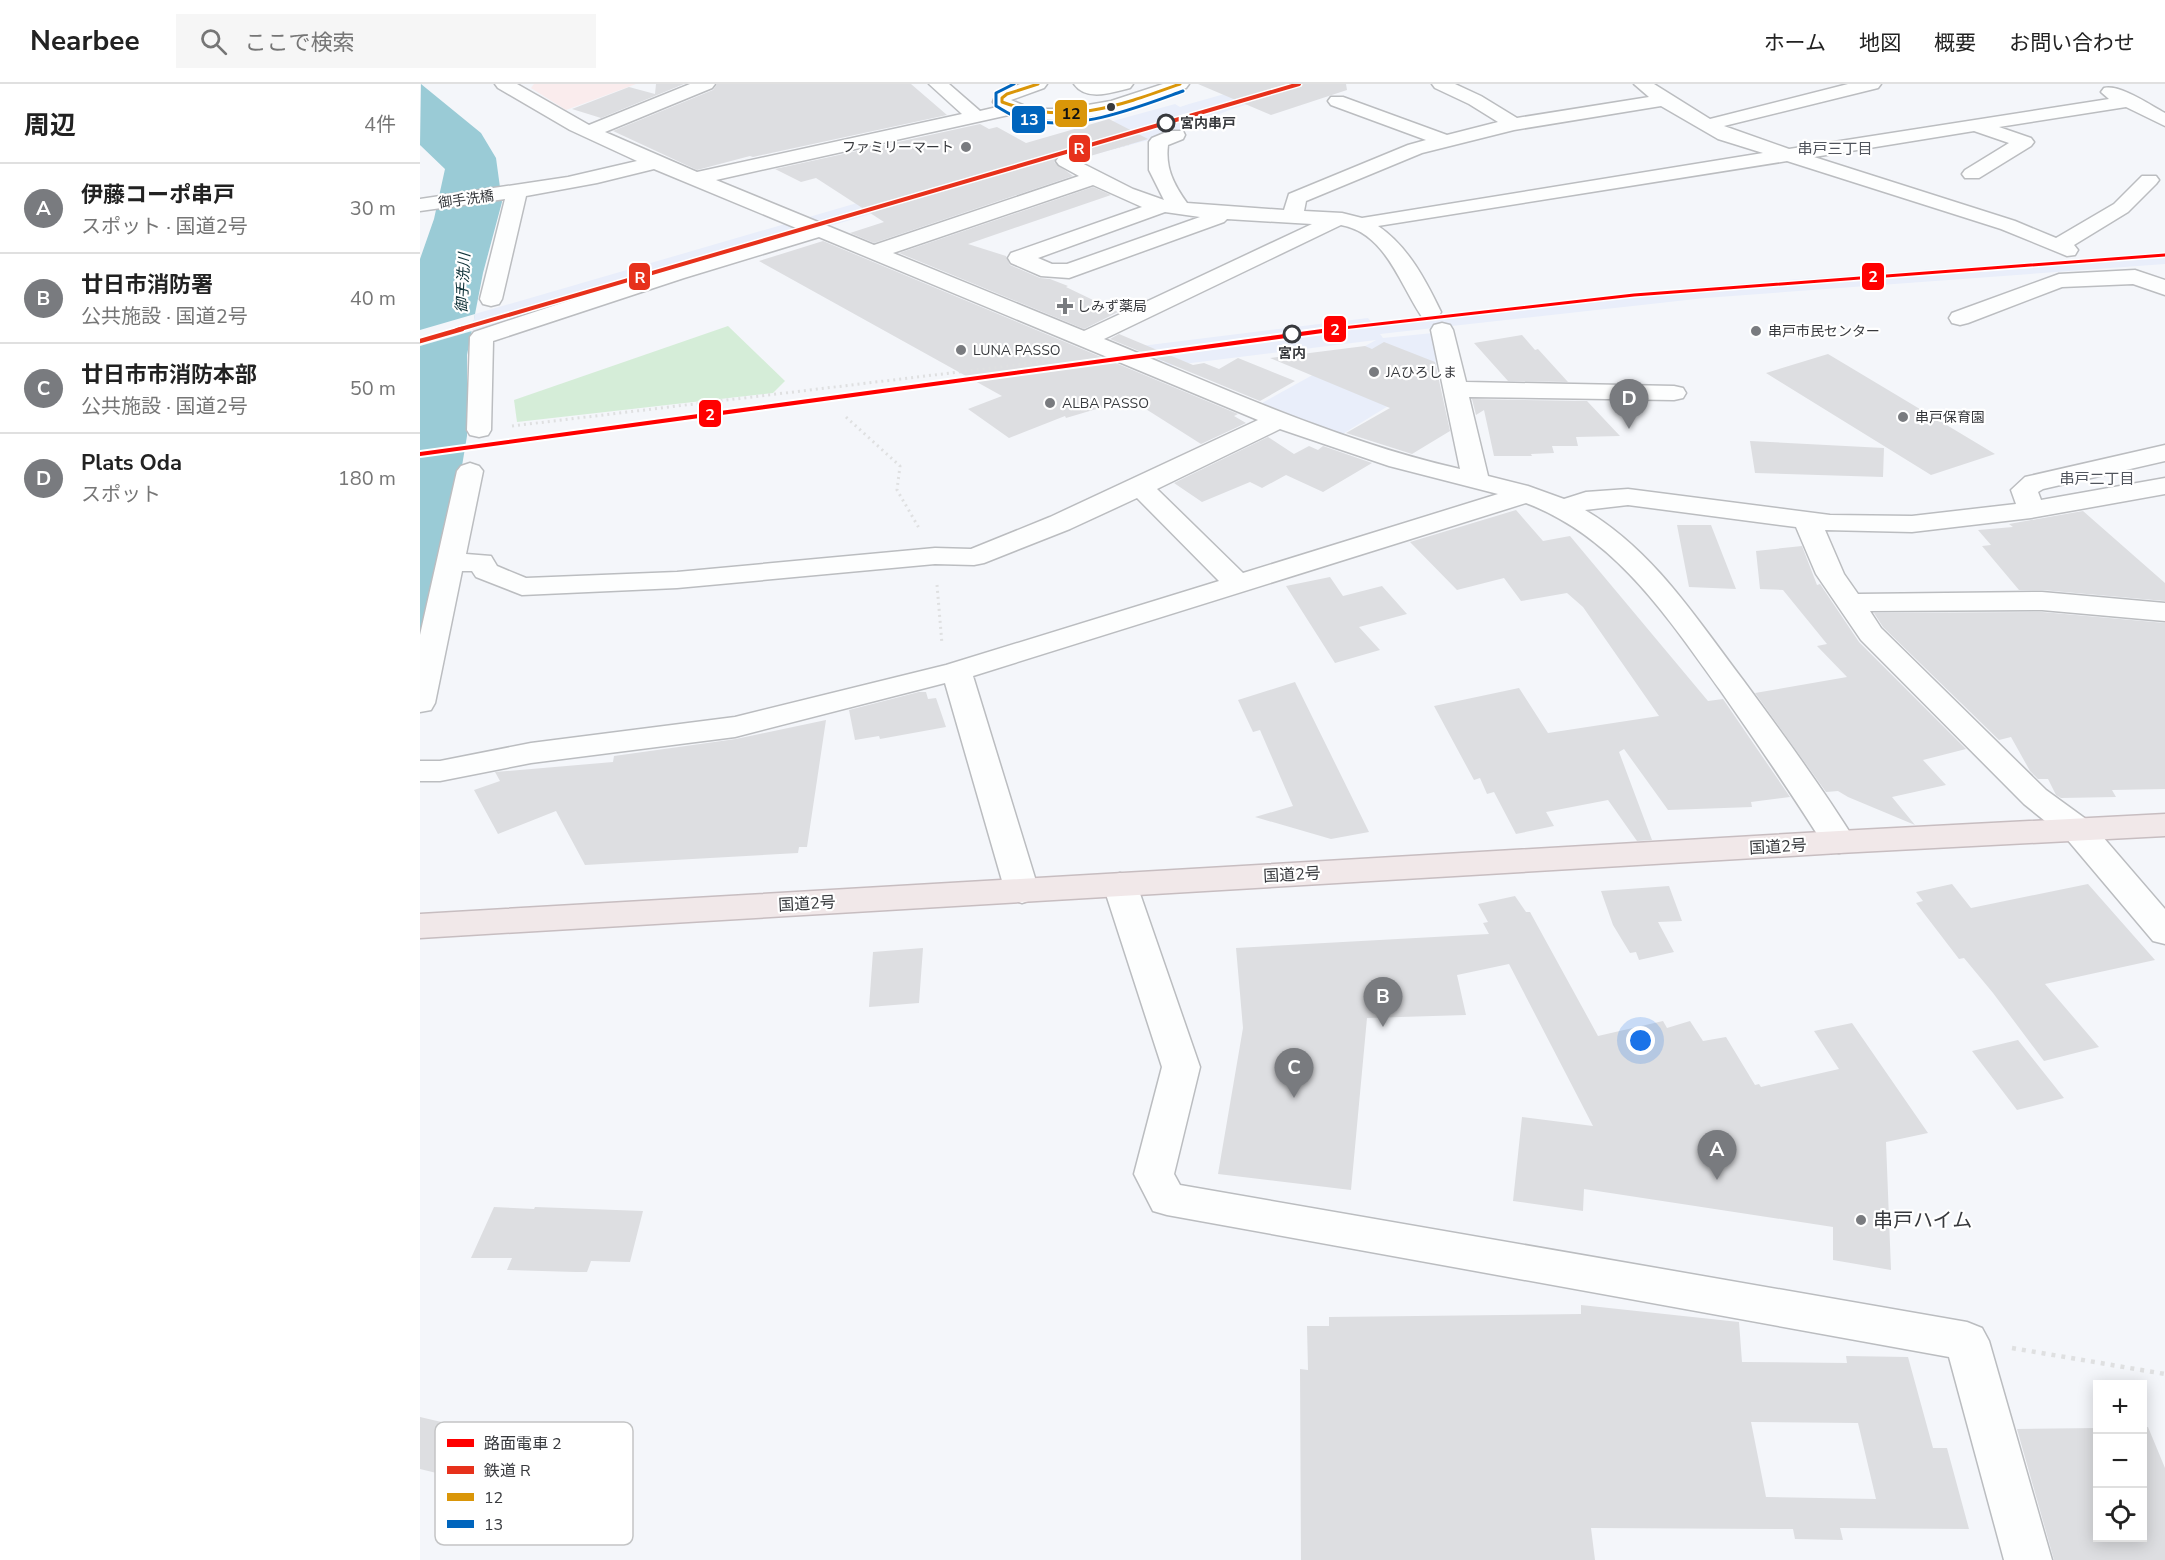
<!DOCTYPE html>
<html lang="ja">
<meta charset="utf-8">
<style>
:root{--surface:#fff;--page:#f6f6f6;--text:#222;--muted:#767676;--line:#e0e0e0;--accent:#797b7f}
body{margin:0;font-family:"Nunito Sans","Noto Sans JP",sans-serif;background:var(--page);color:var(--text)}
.controls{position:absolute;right:18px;bottom:18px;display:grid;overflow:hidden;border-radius:0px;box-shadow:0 3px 15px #0003}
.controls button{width:54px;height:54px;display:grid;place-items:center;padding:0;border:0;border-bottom:2px solid var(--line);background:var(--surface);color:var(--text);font:30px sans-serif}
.you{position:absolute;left:1221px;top:957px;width:21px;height:21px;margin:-15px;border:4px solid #fff;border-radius:50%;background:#1a73e8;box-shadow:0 0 0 9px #1a73e833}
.badge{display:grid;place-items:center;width:39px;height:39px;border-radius:50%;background:var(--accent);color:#fff;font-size:20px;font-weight:700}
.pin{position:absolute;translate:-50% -50px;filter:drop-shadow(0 2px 3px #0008)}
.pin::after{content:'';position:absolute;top:32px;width:21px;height:18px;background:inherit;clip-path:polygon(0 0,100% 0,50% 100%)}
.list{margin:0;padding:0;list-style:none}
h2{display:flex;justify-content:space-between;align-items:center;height:78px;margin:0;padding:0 24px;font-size:26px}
h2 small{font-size:20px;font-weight:400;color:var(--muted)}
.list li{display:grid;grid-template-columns:39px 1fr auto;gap:18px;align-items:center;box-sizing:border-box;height:90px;padding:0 24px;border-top:2px solid var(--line)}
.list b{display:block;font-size:22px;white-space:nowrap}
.list p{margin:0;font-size:20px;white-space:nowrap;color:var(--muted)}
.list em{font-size:20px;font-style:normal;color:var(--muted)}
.icon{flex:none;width:33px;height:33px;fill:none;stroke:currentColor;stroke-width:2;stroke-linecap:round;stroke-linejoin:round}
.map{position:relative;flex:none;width:1745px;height:1476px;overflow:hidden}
header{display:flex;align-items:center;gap:36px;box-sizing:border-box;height:84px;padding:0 30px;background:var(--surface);border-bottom:2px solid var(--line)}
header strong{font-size:28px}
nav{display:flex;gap:33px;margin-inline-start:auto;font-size:21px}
.search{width:420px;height:54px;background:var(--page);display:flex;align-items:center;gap:15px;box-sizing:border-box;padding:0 21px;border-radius:0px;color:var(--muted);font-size:22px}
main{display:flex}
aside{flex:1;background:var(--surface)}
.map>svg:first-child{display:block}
.built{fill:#e9eefa}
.industrial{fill:#faeced}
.green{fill:#d5edd8}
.water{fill:#9acbd6}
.pier{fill:#f4f6fa}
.building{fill:#dddee1;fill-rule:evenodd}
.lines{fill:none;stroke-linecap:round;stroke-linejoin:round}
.minor-casing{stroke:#bbbdc0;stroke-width:3}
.highway-casing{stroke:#c7bdc0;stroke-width:3}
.path-far2{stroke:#dfe0e1;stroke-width:2;stroke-dasharray:1.5 3;stroke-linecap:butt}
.path-far1{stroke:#dfe0e1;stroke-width:3;stroke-dasharray:2 4;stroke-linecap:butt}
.path{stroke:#dfe0e1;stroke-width:4.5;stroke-dasharray:4 6;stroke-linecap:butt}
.minor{fill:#fdfefe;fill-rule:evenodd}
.highway{fill:#f1e8e9;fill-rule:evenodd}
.bus-1-casing{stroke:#fff;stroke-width:6}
.bus-2-casing{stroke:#fff;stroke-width:6}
.bus-1{stroke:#da9609;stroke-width:3}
.bus-2{stroke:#0065bd;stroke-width:3}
.rail-1-far1-casing{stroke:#fff;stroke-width:7}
.rail-1-casing{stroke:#fff;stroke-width:8}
.rail-1-far1{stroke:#e7311b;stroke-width:4}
.rail-1{stroke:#e7311b;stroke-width:4.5}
.tram-1-far1-casing{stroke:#fff;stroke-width:6}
.tram-1-casing{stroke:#fff;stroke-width:8}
.tram-1-far1{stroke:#f00;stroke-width:3}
.tram-1{stroke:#f00;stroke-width:4}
.bus-dot{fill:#37393d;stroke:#fff;stroke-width:2}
.stop-dot{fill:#fff;stroke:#37393d;stroke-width:3}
.poi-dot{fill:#797b7f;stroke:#fff;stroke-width:2}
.labels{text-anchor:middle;stroke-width:4.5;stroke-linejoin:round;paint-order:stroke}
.far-stop-label{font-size:14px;font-weight:bold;fill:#37393d;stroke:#fff;text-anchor:start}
.far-poi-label{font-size:14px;fill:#37393d;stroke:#fff;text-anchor:start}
.far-street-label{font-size:14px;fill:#37393d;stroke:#fff}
.far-neighbourhood-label{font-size:15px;fill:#50545c;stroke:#fff}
.far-water-label{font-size:15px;font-style:italic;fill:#103339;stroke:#fff}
.street-label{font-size:16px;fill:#37393d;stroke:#fff}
.near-poi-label{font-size:20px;fill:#37393d;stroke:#fff;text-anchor:start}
.key{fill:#fff;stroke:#c3c4c5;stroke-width:1.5}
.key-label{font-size:16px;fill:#37393d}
.line-badge{stroke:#fff;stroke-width:2}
.badge-label{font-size:16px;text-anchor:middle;font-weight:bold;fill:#fff}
.pale-badge-label{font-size:16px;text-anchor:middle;font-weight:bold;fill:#111}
</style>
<header>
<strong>Nearbee</strong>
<div class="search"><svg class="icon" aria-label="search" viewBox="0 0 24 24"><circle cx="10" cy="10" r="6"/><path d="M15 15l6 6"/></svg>ここで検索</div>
<nav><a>ホーム</a><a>地図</a><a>概要</a><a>お問い合わせ</a></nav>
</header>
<main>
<aside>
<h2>周辺<small>4件</small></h2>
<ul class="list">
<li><span class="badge">A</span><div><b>伊藤コーポ串戸</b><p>スポット · 国道2号</p></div><em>30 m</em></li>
<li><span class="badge">B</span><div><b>廿日市消防署</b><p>公共施設 · 国道2号</p></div><em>40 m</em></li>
<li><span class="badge">C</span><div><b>廿日市市消防本部</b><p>公共施設 · 国道2号</p></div><em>50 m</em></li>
<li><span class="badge">D</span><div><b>Plats Oda</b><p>スポット</p></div><em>180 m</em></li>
</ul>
</aside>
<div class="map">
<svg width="1745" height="1476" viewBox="0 0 1745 1476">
<rect width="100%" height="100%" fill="#f4f6fa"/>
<path class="built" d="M 840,0 L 896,0 L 812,25 L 787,35 L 791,37 L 736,54 L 657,75 L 650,71 L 410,142 L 389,133 L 623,65 L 693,37 L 755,20 L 760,23 L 769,20 Z
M 365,140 L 386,149 L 52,247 L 55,230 Z
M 1745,168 L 1745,180 L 1285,214 L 960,250 L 963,254 L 1013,249 L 1017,292 L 921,351 L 842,319 L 956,256 L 747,282 L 744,277 L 737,278 L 713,268 L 723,267 L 721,262 L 948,234 L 951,238 L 1275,203 Z"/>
<path class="industrial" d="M 114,0 L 216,0 L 146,26 L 111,4 Z"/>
<path class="green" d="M 308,242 L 365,297 L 353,309 L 97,338 L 94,316 Z"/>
<path class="water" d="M 1,0 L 61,49 L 76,74 L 82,118 L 63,189 L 47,271 L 47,352 L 42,382 L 0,548 L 0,175 L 14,135 L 25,85 L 0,61 Z"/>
<path class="pier" d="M 55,230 L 52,247 L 0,262 L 0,246 Z"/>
<path class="building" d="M 236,0 L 264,0 L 181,34 L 152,25 L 209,3 L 235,10 Z
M 297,0 L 491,0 L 527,31 L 333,73 L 330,72 L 277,86 L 193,47 L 293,6 Z
M 778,0 L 926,0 L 927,6 L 851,31 Z
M 689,35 L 728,55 L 660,75 L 647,69 L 638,71 L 634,78 L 653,92 L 454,159 L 430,149 L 464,138 L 396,94 L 381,98 L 355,85 L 560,40 L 569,45 L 577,43 L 606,59 Z
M 673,103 L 691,111 L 548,160 L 586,172 L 590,181 L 620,194 L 630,195 L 648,202 L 646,203 L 698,228 L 664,245 L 479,169 Z
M 403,157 L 818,330 L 814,332 L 826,339 L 781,360 L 710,315 L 646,334 L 645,332 L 589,354 L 548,325 L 582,312 L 339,177 Z
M 699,250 L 773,281 L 784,279 L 799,285 L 818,274 L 875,297 L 840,317 L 690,255 Z
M 1102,251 L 1115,266 L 1118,265 L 1148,298 L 1088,297 L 1054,259 Z
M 964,258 L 1015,278 L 1030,347 L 992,370 L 926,349 L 970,324 L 850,274 L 945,262 L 952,265 Z
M 1408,270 L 1575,370 L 1511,391 L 1346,289 Z
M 1052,315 L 1167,317 L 1200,352 L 1156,353 L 1158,362 L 1132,362 L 1134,369 L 1111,370 L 1112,372 L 1074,372 L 1064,326 L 1056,331 Z
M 848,353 L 874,370 L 889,362 L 898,366 L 903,362 L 952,379 L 903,408 L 866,391 L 842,404 L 830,398 L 782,418 L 754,399 Z
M 1330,357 L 1464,364 L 1463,393 L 1335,389 Z
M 1096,426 L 1123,457 L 1150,452 L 1288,617 L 1303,615 L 1370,713 L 1331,718 L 1332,723 L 1248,726 L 1204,665 L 1199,668 L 1232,756 L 1217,757 L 1188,716 L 1126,728 L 1134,742 L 1096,750 L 1074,708 L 1067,710 L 1060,694 L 1054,696 L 1014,622 L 1099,604 L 1128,649 L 1239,632 L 1163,523 L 1147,509 L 1101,517 L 1084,494 L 1037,506 L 990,458 Z
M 1663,427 L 1745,499 L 1745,517 L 1622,506 L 1599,506 L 1562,462 L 1571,461 L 1558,446 L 1593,443 L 1589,440 Z
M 1257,441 L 1291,441 L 1316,505 L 1269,503 Z
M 1382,462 L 1397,501 L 1400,500 L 1439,558 L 1546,665 L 1503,676 L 1526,701 L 1472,713 L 1495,741 L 1428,713 L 1418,707 L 1406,708 L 1335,609 L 1427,593 L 1397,562 L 1407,560 L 1363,506 L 1340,505 L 1336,467 Z
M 910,493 L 923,512 L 962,502 L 987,530 L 939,543 L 960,566 L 915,579 L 866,502 Z
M 1622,528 L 1745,539 L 1745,705 L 1692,706 L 1696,713 L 1641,714 L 1636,711 L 1628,695 L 1618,695 L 1610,687 L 1591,653 L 1579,656 L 1463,543 L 1454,529 Z
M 875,598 L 949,748 L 911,755 L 835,733 L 873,722 L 840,646 L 833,648 L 818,616 Z
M 499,608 L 506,608 L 508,615 L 516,614 L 526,643 L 460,655 L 459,652 L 435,656 L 429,626 Z
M 406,636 L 387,763 L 379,763 L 378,769 L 165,781 L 136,727 L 78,750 L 54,706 L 80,697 L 75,688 L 193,678 L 194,672 L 316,655 Z
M 1532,800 L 1551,824 L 1668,800 L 1735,876 L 1625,900 L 1679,963 L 1624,977 L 1573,909 L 1544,874 L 1539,875 L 1496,819 L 1503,817 L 1496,808 Z
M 1249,802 L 1262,837 L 1238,838 L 1254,868 L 1219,876 L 1216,868 L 1210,869 L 1193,841 L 1181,807 Z
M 1095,812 L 1106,828 L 1110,828 L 1178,952 L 1243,937 L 1247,944 L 1270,937 L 1283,957 L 1306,953 L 1335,1001 L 1339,1000 L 1341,1003 L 1419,985 L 1394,947 L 1432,939 L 1508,1049 L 1466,1058 L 1471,1186 L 1413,1176 L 1413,1143 L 1164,1105 L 1163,1127 L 1093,1117 L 1102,1033 L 1173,1042 L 1089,880 L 1037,891 L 1046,931 L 947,934 L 931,1106 L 798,1090 L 823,944 L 816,864 L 1069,850 L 1063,839 L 1068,838 L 1058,820 Z
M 503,864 L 499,919 L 449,923 L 453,868 Z
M 1598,956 L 1644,1014 L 1597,1026 L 1552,967 Z
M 74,1123 L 114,1125 L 115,1123 L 223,1127 L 210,1178 L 171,1177 L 167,1188 L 156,1188 L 87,1186 L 92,1174 L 51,1174 Z
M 1161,1221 L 1319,1238 L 1322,1278 L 1427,1279 L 1426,1272 L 1488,1273 L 1513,1364 L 1527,1364 L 1549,1445 L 1420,1444 L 1423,1456 L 1375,1455 L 1373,1445 L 1171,1444 L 1175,1476 L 881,1476 L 880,1285 L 888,1286 L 887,1242 L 909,1242 L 909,1233 L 1161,1230 ZM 1331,1338 L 1438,1339 L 1456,1415 L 1346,1413 Z
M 0,1333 L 94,1355 L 131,1367 L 106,1407 L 68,1397 L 66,1401 L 0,1385 Z
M 1722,1343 L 1728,1343 L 1745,1384 L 1745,1476 L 1634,1476 L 1597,1345 L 1677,1344 L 1677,1454 L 1722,1454 Z"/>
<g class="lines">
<defs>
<path id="minor" d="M 75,0 L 97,0 L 169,41 L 270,0 L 295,0 L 292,4 L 185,48 L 277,88 L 542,30 L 509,0 L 529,0 L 560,27 L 577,23 L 573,18 L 576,10 L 600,0 L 627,0 L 624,4 L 591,16 L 605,22 L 621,25 L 645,25 L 691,17 L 743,0 L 769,0 L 766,4 C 712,24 650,47 593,30 L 296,96 L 454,161 L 659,92 L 639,81 L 636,77 L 639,73 L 646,71 L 713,105 L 744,116 L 729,86 L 729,58 L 732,54 L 749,47 L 763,47 L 765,51 L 763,55 L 748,61 C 745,84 754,101 767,119 L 864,126 L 869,110 L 988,61 L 1006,56 L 911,21 L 908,17 L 911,13 L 923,13 L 1027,51 L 1078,38 L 1049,20 L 1015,4 L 1012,0 L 1035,0 L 1061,12 L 1097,34 L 1229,13 L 1214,0 L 1234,0 L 1290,35 L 1428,0 L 1461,0 L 1458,4 L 1304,42 L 1369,65 L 1689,15 L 1681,8 L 1684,4 C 1700,0 1730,21 1745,29 L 1745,42 L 1706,23 L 1579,43 L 1611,54 L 1614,58 L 1611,62 L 1559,94 L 1545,94 L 1542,90 L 1545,86 L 1589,59 L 1554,47 L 1394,73 L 1595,137 L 1636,154 L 1694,120 L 1722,92 L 1736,92 L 1739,96 L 1736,100 L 1708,128 L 1654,161 L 1658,166 L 1655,171 L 1647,172 L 1581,145 L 1367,77 L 958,142 C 988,162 1006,197 1021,228 L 1018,233 L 1010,235 L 1002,233 C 980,201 966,149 921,141 L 684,255 C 801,303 917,357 1040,385 L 1011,246 L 1014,241 L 1022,239 L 1030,241 L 1033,246 L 1046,298 L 1254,302 L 1263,304 L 1266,309 L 1263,314 L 1254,316 L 1049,313 L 1068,392 L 1108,402 L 1144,415 L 1166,408 L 1208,405 L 1410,431 L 1492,432 L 1596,420 L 1591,406 L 1605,393 L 1745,361 L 1745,377 L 1623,405 L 1618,408 L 1621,416 L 1745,394 L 1745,410 L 1611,434 L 1492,448 L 1405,446 L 1424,490 L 1438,510 L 1622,508 L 1745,519 L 1745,537 L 1622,526 L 1450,527 L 1461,544 L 1626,706 L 1670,738 L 1745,825 L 1745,860 L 1733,857 L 1646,754 L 1604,720 L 1441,556 L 1396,490 L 1376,443 L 1208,421 L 1165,426 C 1233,466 1276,534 1323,596 C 1362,649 1401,702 1436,758 L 1431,766 L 1419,769 L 1407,766 C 1373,711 1337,659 1300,606 C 1246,531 1195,453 1106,419 L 553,592 L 619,807 L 614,815 L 602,819 L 590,815 L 585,807 L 525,599 L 315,653 L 111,679 L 20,697 L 0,697 L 0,677 L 20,677 L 111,659 L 315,633 L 526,581 L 799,497 L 717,414 L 650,445 L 564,479 L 554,481 L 515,480 L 257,504 L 102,511 L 56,493 L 52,487 L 42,487 L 15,619 L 11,626 L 0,628 L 0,551 L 37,387 L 41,382 L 50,379 L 59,382 L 63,387 L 46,470 L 71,472 L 77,482 L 106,494 L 257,488 L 515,464 L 551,465 L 630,433 L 838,336 L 399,153 L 264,194 L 73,257 L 71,346 L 68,351 L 59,353 L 50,351 L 47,346 L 50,253 L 54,248 L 248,184 L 381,146 L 234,85 L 177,99 L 106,112 L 82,215 L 79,220 L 71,222 L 63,220 L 60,215 L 85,115 L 0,127 L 0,115 L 148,93 L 217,77 L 150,46 L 78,4 ZM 1241,22 L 1298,55 L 1343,69 L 942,134 L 922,129 L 884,127 L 886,117 L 1002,69 L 1094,46 ZM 673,101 L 722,123 L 591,169 L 588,174 L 591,179 L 621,192 L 649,194 L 804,138 L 807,135 L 892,140 L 664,247 L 473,169 ZM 745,128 L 780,133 L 647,180 L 632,180 L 618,174 ZM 860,345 L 969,382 L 1078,410 L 823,489 L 737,405 Z
M 654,0 L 713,0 L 710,4 C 693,8 667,18 654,0 Z
M 1715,186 L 1745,196 L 1745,211 L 1713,200 L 1642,203 L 1548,239 L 1540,241 L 1532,239 L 1529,234 L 1532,229 L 1639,190 Z
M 700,789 L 712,793 L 717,801 L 780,983 L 754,1090 L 760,1101 L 1547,1238 L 1562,1244 L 1569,1257 L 1632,1476 L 1584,1476 L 1529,1273 L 747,1131 L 733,1127 L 714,1090 L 742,983 L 683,801 L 688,793 Z"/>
<path id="highway" d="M 1745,730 L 1745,752 L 1419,769 L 0,854 L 0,830 L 1419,747 Z"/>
</defs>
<use href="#minor" class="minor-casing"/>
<use href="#highway" class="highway-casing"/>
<path class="path-far2" d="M 690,65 L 709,60"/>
<path class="path-far1" d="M 426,333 L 480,382 L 477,406 L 499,444
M 92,342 L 638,276
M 517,501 L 522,560"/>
<path class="path" d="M 1592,1264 L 1745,1290"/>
<use href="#minor" class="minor"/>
<use href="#highway" class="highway"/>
<defs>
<path id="bus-1" d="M 618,0 L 587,10 L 582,14 L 582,18 C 646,42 699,22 760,0"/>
<path id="bus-2" d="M 594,0 L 576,9 L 576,22 C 583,26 589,30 596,33 C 650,51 713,25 763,7"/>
</defs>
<use href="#bus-1" class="bus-1-casing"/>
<use href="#bus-2" class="bus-2-casing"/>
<use href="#bus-1" class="bus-1"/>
<use href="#bus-2" class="bus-2"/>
<defs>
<path id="rail-1-far1" d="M 37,246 L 879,0"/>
<path id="rail-1" d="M 0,257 L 42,245"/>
</defs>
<use href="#rail-1-far1" class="rail-1-far1-casing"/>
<use href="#rail-1" class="rail-1-casing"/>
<use href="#rail-1-far1" class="rail-1-far1"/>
<use href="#rail-1" class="rail-1"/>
<defs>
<path id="tram-1-far1" d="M 905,246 L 1214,211 L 1745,171"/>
<path id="tram-1" d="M 0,370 L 917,245"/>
</defs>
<use href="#tram-1-far1" class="tram-1-far1-casing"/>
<use href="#tram-1" class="tram-1-casing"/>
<use href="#tram-1-far1" class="tram-1-far1"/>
<use href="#tram-1" class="tram-1"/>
</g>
<circle class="bus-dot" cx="691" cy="23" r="5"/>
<g class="stop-dot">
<circle cx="746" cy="39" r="8"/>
<circle cx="872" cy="250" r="8"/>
</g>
<g class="poi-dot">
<circle cx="546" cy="63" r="6"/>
<path d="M642 213h6v6h6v6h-6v6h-6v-6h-6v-6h6z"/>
<circle cx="1336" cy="247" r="6"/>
<circle cx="541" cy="266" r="6"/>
<circle cx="954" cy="288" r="6"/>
<circle cx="630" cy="319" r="6"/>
<circle cx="1483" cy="333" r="6"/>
<circle cx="1441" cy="1136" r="6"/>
</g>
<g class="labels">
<g class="far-stop-label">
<text x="760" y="44">宮内串戸</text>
<text x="872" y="274" text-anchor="middle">宮内</text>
</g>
<g class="far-poi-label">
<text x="534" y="68" text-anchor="end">ファミリーマート</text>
<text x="657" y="227">しみず薬局</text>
<text x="1348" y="252">串戸市民センター</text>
<text x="553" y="271">LUNA PASSO</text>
<text x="966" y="293">JAひろしま</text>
<text x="642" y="324">ALBA PASSO</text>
<text x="1495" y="338">串戸保育園</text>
</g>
<g class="far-street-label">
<text transform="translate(46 115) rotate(-8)" y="5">御手洗橋</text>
</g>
<g class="far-neighbourhood-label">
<text x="1415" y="70">串戸三丁目</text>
<text x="1677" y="400">串戸二丁目</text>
</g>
<g class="far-water-label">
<text transform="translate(43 199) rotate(-87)" y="5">御手洗川</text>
</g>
<g class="street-label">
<text transform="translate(1358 762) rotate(-3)" y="6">国道2号</text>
<text transform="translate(872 790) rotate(-3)" y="6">国道2号</text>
<text transform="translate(387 819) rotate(-3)" y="6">国道2号</text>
</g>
<g class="near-poi-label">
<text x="1453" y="1143">串戸ハイム</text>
</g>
</g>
<rect x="15" y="1338" width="198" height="123" rx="9" class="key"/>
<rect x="27" y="1355" width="27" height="8" fill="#f00"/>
<rect x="27" y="1382" width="27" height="8" fill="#e7311b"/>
<rect x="27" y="1409" width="27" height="8" fill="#da9609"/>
<rect x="27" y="1436" width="27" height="8" fill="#0065bd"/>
<g class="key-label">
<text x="64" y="1365">路面電車 2</text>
<text x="64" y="1392">鉄道 R</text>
<text x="64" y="1419">12</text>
<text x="64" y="1446">13</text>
</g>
<g class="line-badge">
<rect x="634" y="15" width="34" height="29" rx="6" fill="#da9609"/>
<rect x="591" y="21" width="35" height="29" rx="6" fill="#0065bd"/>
<rect x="648" y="50" width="23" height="29" rx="6" fill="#e7311b"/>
<rect x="1441" y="178" width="24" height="29" rx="6" fill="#f00"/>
<rect x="208" y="178" width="23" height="29" rx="6" fill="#e7311b"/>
<rect x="903" y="231" width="24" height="28" rx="6" fill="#f00"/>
<rect x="278" y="315" width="24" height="29" rx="6" fill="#f00"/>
</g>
<g class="badge-label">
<text x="609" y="41">13</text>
<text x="659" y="70">R</text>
<text x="1453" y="198">2</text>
<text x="220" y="199">R</text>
<text x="915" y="251">2</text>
<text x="290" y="336">2</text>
</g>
<g class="pale-badge-label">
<text x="651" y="35">12</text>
</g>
</svg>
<div class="controls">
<button>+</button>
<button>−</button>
<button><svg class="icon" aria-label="locate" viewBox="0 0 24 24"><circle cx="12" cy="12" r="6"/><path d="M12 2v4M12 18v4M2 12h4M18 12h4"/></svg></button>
</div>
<div class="you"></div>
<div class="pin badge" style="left:1297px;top:1096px">A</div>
<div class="pin badge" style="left:963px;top:943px">B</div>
<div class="pin badge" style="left:874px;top:1014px">C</div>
<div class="pin badge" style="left:1209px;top:345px">D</div>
</div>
</main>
